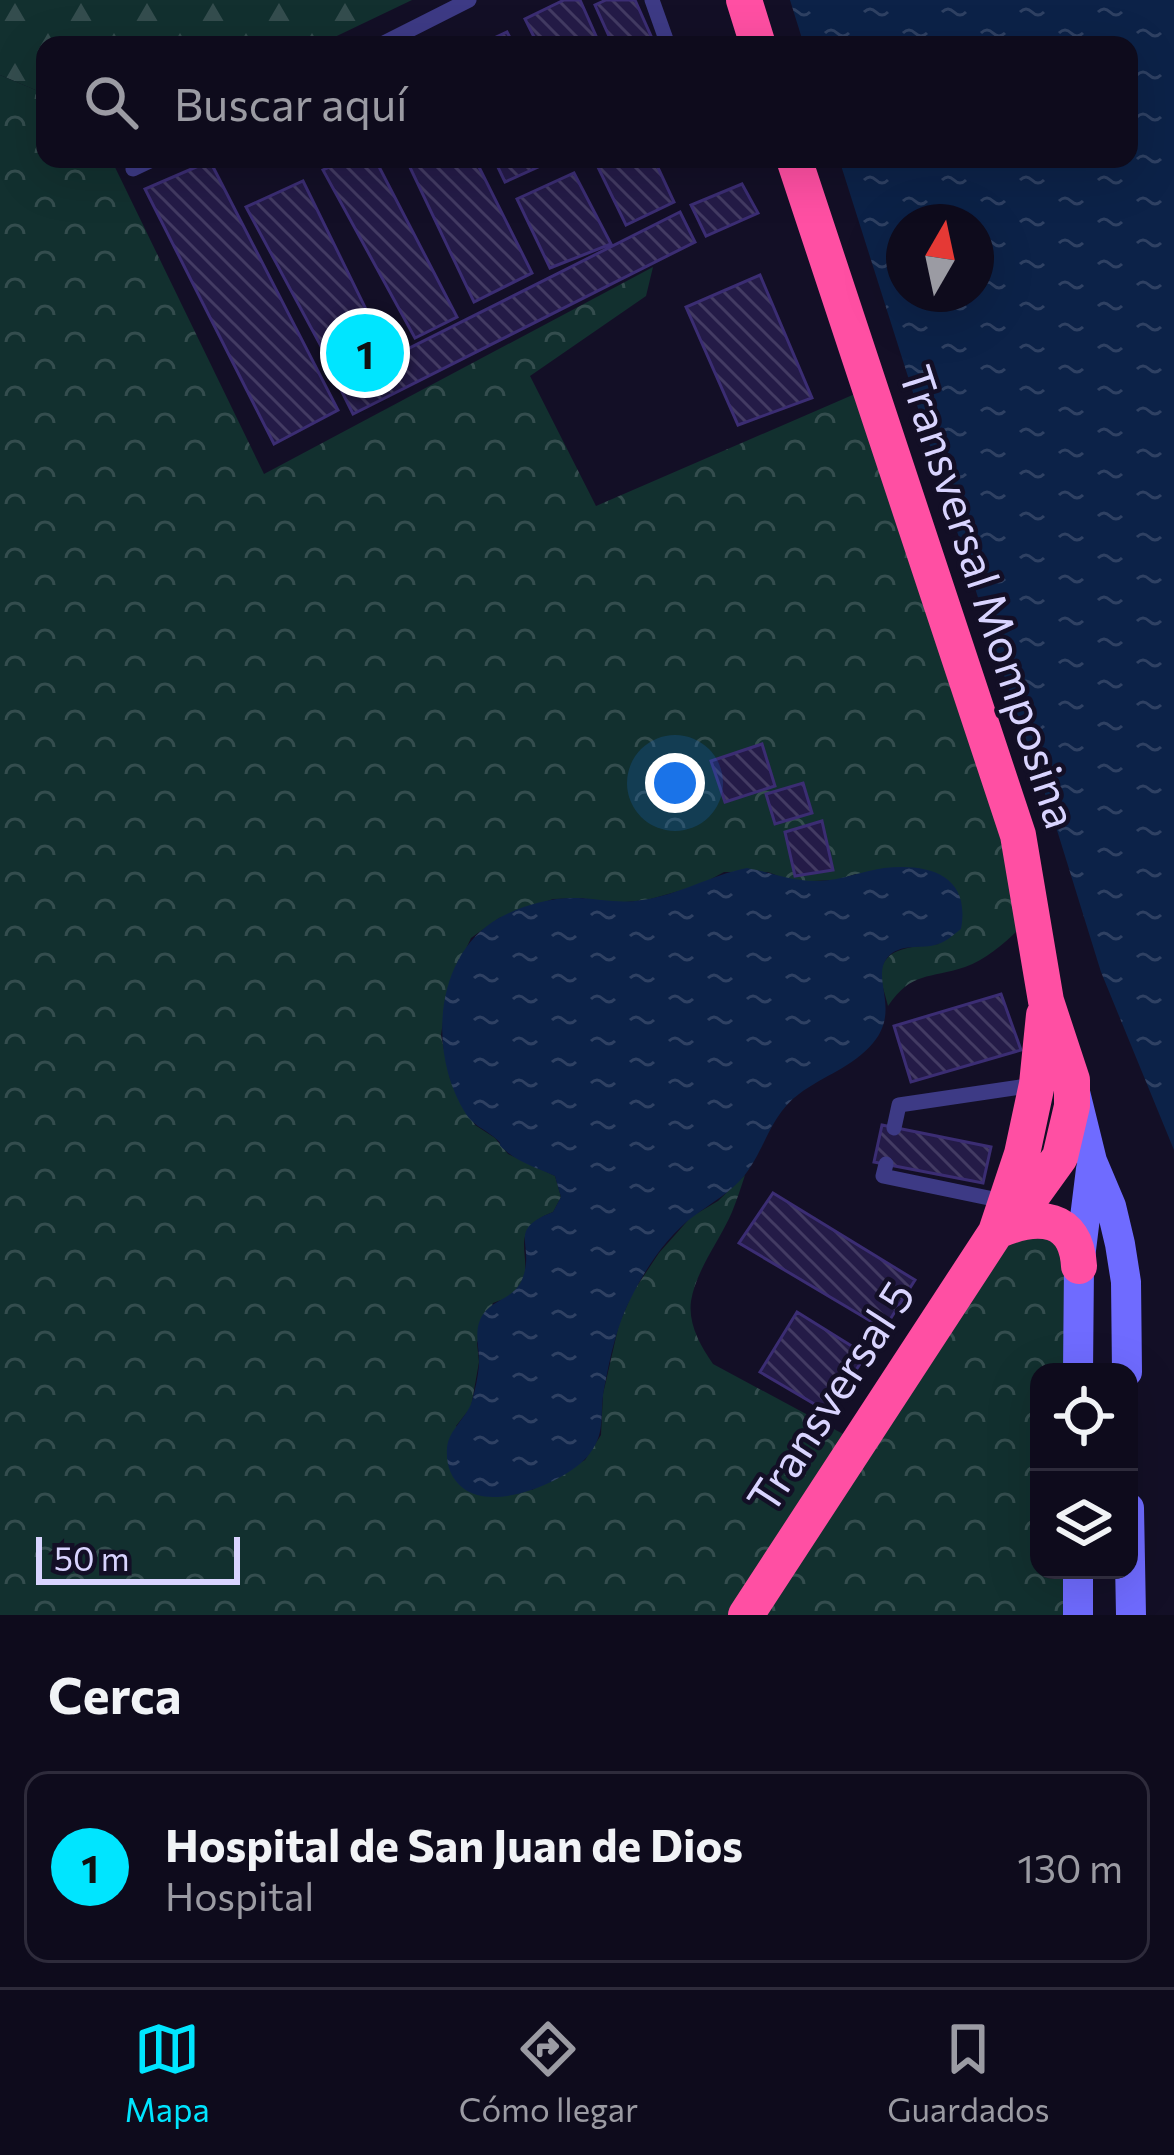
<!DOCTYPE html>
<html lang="es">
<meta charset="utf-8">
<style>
:root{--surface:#0e0b1c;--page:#1c1929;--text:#f1f3f6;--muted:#9b9ba3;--line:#2e2b3b;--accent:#00e5ff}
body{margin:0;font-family:Commissioner,sans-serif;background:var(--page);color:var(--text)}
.controls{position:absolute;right:36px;bottom:36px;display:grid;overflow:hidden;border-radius:24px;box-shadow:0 12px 48px #0002}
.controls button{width:108px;height:108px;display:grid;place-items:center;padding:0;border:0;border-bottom:3px solid var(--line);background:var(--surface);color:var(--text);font:60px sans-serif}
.compass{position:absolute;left:886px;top:204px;width:108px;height:108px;border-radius:50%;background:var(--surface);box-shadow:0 12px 48px #0002;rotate:9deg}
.scale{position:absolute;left:36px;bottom:30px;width:204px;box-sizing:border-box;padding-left:12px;border:6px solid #d9d4ff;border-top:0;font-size:33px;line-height:42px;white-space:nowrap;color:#d9d4ff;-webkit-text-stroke:9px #130f26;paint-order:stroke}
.you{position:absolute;left:675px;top:783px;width:42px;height:42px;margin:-30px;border:9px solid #fff;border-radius:50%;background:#1a73e8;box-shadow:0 0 0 18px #1a73e833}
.badge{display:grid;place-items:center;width:78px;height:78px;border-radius:50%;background:var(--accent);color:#111;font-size:39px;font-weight:700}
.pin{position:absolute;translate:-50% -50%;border:6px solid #fff;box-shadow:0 3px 12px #0006}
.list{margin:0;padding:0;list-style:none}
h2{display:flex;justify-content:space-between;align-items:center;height:156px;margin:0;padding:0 48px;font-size:51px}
h2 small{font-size:39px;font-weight:400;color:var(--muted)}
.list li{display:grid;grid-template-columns:78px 1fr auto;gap:36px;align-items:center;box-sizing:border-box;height:192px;margin:0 24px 24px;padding:0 24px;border:3px solid var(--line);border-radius:24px}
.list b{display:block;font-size:45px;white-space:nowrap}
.list p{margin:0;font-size:39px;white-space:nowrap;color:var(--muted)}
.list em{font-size:39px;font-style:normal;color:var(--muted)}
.icon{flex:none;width:66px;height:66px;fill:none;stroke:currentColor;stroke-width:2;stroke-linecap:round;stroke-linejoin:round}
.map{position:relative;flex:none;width:1174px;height:1615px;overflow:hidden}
.search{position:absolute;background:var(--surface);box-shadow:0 12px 48px #0002;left:36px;right:36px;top:36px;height:132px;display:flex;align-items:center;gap:30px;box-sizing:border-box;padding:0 42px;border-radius:24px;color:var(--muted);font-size:45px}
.sheet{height:372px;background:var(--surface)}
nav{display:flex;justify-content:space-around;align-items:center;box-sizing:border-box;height:168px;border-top:3px solid var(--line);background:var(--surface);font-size:33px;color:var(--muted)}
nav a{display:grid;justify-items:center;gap:6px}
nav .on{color:var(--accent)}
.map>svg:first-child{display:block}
.forest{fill:url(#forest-firs)}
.park{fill:url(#park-crowns)}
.water{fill:url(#water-ripples);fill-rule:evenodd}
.building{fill:url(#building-back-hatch);stroke:#3b2d73;stroke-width:3}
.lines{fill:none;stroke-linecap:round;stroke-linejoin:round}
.lane{stroke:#3d3a85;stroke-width:15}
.secondary{stroke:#6f6bff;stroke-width:30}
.highway{stroke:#ff4fa3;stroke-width:36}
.labels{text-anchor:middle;stroke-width:9;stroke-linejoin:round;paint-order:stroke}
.street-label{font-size:45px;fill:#d9d4ff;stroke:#130f26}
</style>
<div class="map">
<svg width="1174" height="1615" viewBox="0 0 1174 1615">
<defs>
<pattern id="forest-firs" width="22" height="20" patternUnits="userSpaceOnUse" patternTransform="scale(3)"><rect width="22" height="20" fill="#12302f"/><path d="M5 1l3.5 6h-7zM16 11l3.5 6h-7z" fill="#344d4e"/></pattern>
<pattern id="park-crowns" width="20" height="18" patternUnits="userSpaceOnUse" patternTransform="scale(3)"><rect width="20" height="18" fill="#12302f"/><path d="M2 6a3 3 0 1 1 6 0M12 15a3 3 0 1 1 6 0" fill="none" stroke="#344d4e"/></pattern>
<pattern id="water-ripples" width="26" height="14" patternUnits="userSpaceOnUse" patternTransform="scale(3)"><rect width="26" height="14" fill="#0c2248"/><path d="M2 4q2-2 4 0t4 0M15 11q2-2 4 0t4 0" fill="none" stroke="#2f4163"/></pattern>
<pattern id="building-back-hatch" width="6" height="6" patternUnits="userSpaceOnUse" patternTransform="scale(3)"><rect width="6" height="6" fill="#241b47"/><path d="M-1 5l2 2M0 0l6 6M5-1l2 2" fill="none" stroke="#433b63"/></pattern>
</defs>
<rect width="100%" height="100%" fill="#130f26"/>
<path class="forest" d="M 0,0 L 412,0 L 318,45 L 45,45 L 45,94 L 0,75 Z"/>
<path class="park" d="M 0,75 L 45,94 L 45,159 L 111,159 L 264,474 L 653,267 L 646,296 L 530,376 L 596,506 L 871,387 L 1018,835 L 1022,926 C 1006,942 987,959 965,967 C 929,979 912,971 888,1006 C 886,997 881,984 881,975 C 882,945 917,947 939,944 L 856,874 L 837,880 L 812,881 L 791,881 L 768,872 L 724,872 L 700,885 L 647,900 L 614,903 L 582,898 L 553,899 L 499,918 L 471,938 L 448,988 L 441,1035 L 450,1079 L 475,1125 L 495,1138 L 508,1154 L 555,1176 L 561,1197 L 553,1212 C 497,1233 546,1267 512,1294 C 507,1299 500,1300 493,1303 L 477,1343 L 479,1362 L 471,1407 L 456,1426 L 532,1490 L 585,1460 L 601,1435 L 603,1394 L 619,1324 L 633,1292 L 659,1253 L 691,1217 L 718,1201 L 745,1175 C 741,1187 737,1200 732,1212 C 720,1240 696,1270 691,1301 C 688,1324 700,1345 713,1364 L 858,1442 L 996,1232 L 1063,1228 L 1078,1372 L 1039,1372 L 1039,1570 L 1078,1570 L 1078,1615 L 0,1615 Z"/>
<path class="water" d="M 790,0 L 1174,0 L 1174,1150 L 1101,972 L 1052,814 L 988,629 L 839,159 L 1129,159 L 1129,45 L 804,45 ZM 904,222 L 976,222 L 976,294 L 904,294 Z
M 747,868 C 774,873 791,882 820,881 C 842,880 862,871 884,868 C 929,863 971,875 961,929 C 954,934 946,942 938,944 C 922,950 900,942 887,958 C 871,978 901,1010 873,1043 C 852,1068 824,1075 799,1094 C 770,1115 765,1150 744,1176 C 730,1193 711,1203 694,1216 C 669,1234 647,1266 633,1294 C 617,1323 610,1357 604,1389 C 599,1416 607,1434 587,1457 C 564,1483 492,1512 463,1488 C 450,1478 446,1464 447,1448 C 448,1430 467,1418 472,1401 C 475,1390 478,1377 479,1365 C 480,1351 474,1334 480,1320 C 489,1298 515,1301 523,1277 C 535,1243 506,1230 553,1212 L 561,1197 L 555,1176 C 540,1169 518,1162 506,1151 C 492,1139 508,1149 494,1137 C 484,1129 473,1125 466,1114 C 428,1055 433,955 499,918 C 523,905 551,897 578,898 C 600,899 620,904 642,900 C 679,895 711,875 747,868 Z"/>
<path class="building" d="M 564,0 L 580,0 L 600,45 L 538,45 L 525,19 Z
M 606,0 L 635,0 L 655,45 L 613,45 L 595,5 Z
M 507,32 L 514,45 L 479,45 Z
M 348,159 L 375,159 L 457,317 L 415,338 L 323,170 Z
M 406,159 L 475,159 L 532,273 L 474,302 Z
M 494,159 L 556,159 L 505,182 Z
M 594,159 L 654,159 L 674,202 L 626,225 Z
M 210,161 L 338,410 L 274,444 L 145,189 Z
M 574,173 L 611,244 L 550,268 L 517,199 Z
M 303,181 L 385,348 L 336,374 L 246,207 Z
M 742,184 L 758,213 L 706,236 L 691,205 Z
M 680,212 L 695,242 L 353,414 L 338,384 Z
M 760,275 L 812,398 L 738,425 L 686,307 Z
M 762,744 L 775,786 L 725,802 L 711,761 Z
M 803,783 L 812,813 L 775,824 L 766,794 Z
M 822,821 L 833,870 L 795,876 L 785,832 Z
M 1001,994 L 1021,1050 L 911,1082 L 894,1026 Z
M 882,1125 L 991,1147 L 983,1183 L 874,1162 Z
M 773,1193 L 915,1280 L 884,1329 L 739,1243 Z
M 797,1312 L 866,1355 L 828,1412 L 760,1372 Z"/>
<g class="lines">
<path class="lane" d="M 652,0 L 668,45
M 380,45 L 469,0
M 133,169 L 154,159
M 894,1128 L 899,1105 L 1034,1085
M 886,1164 L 883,1176 L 1008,1202"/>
<path class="secondary" d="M 1075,1092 L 1092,1161 L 1111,1206 L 1120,1244 L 1126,1282 L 1127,1372
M 1078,1372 L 1079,1266 L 1091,1169
M 1129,1508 L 1131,1615
M 1078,1615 L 1078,1570"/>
<path class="highway" d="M 744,0 L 758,45
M 794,159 L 1018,835 L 1046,1001 L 1072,1080 L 1072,1106 L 1060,1157 L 1029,1200 L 996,1232
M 999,1230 C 1038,1214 1076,1215 1079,1266
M 746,1615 L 996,1232 L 1022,1154 L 1037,1084 L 1044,1015"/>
</g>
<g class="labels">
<g class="street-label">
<text transform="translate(988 597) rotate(72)" y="16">Transversal Momposina</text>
<text transform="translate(831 1397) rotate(-57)" y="16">Transversal 5</text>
</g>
</g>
</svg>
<div class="controls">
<button><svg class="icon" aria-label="locate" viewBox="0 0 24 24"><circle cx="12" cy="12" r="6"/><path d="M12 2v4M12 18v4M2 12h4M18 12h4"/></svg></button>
<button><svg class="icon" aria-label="layers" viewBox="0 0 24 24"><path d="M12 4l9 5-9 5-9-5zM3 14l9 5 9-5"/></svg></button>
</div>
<svg class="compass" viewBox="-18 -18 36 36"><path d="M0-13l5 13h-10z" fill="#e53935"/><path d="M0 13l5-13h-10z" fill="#9b9ba3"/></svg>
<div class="scale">50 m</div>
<div class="you"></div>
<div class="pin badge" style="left:365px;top:353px">1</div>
<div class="search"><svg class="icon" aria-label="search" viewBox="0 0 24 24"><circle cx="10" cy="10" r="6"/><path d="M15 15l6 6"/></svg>Buscar aquí</div>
</div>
<section class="sheet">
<h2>Cerca<small></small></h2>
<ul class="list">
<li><span class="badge">1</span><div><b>Hospital de San Juan de Dios</b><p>Hospital</p></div><em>130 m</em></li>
</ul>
</section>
<nav>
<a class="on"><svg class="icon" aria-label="map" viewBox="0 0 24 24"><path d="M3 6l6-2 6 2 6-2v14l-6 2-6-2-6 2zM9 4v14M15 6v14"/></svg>Mapa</a>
<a><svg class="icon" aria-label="directions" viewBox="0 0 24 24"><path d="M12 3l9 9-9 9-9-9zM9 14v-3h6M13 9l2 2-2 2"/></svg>Cómo llegar</a>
<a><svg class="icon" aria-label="saved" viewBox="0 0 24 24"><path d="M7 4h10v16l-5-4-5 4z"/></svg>Guardados</a>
</nav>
